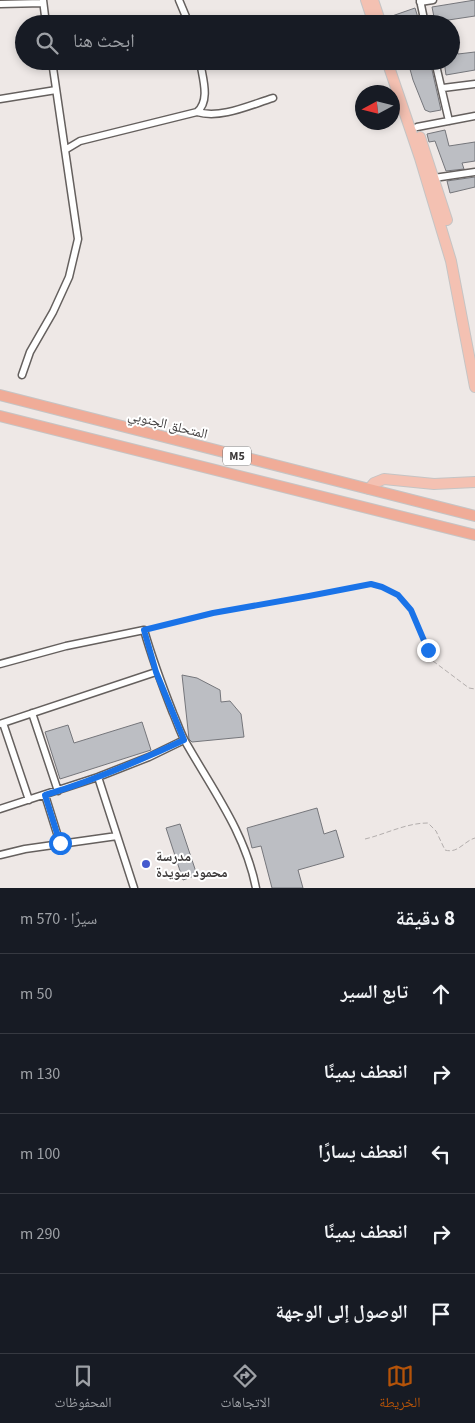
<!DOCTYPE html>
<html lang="ar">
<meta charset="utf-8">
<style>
:root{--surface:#171b24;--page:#20242c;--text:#f1f3f6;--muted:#9ea1a6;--line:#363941;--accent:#b45309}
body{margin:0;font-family:"Source Sans 3","Noto Naskh Arabic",sans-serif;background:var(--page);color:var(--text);direction:rtl}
.compass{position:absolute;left:355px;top:85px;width:45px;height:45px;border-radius:50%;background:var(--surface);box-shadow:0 2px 8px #0003;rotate:263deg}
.stop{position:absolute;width:15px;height:15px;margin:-11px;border:4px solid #1a73e8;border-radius:50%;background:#fff}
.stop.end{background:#1a73e8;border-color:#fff;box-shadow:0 1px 5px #0008}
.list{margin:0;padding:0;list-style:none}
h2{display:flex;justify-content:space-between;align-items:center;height:65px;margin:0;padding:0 20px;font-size:21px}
h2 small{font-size:16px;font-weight:400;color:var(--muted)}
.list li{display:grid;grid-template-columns:32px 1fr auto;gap:15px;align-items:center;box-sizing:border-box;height:80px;padding:0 20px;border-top:1px solid var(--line)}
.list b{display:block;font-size:19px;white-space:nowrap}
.list em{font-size:16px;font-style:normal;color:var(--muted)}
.icon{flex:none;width:28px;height:28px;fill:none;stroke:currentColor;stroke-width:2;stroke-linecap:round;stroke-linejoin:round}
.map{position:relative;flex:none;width:475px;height:888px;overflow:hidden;direction:ltr}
.search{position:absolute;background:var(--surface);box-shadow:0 2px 8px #0003;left:15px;right:15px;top:15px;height:55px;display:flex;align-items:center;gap:12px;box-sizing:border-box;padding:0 18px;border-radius:28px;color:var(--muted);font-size:19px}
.sheet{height:465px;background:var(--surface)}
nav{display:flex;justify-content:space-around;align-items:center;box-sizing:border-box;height:70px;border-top:1px solid var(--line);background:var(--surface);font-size:14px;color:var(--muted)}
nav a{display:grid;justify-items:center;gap:2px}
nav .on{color:var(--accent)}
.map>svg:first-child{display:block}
.building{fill:#bcbec3;stroke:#75767b}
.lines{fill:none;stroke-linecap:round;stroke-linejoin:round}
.minor-casing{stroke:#65605e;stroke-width:9}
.primary-casing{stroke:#c5c4c4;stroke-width:12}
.trunk-casing{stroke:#c5c4c4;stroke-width:12}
.path{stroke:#b3aead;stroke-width:1;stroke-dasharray:5 2.5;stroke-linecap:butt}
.minor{stroke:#fff;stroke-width:6}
.primary{stroke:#f4c1b2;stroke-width:10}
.trunk{stroke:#f0ac98;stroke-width:10}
.route{stroke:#1a73e8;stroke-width:6}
.poi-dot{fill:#445ace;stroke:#fff;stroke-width:2}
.labels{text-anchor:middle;stroke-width:4;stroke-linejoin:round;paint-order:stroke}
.shield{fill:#fff;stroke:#777575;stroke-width:1}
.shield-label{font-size:12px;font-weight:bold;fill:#3d3a3a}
.street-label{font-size:14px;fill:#3d3a3a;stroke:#fff}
.poi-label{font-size:14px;font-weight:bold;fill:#3d3a3a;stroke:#fff;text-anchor:start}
</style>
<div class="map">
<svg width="475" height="888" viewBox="0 0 475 888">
<rect width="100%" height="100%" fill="#eee8e6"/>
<path class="building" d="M 475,0 L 475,16 L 435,22 L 432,7 Z
M 415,8 L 420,24 L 395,24 L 392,16 Z
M 331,16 L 333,24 L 317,24 L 317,18 Z
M 451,32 L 455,32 L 458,54 L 475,52 L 475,70 L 446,75 L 444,61 L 451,61 Z
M 413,61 L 430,61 L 441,110 L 430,112 L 425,110 L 413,80 L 408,62 Z
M 445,130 L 449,146 L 475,142 L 475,161 L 462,163 L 464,169 L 446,171 L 435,141 L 429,142 L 427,134 Z
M 475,177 L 475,187 L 450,193 L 447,181 Z
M 182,675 L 197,678 L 220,690 L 221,702 L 230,701 L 241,714 L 244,737 L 192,742 L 189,739 Z
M 142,722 L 151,750 L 60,779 L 45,732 L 68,725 L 74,743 Z
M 317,808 L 324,834 L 336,830 L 344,857 L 298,870 L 303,888 L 272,888 L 261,846 L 252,848 L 247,828 Z
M 180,824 L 197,875 L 183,880 L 166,828 Z"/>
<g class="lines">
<defs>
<path id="minor" d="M 43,0 L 46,24
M 179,0 L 189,24
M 420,0 L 425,24
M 420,2 L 433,0
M 0,4 L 43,3
M 435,61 L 449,121
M 443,88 L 475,84
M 0,99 L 56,90
M 197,112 C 221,119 250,105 273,98
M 417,127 L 475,116
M 65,150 L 80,141 L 197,112 C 211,100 202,77 200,61
M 434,178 L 475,172
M 22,375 L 30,352 L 53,312 L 69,277 L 78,239 L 52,61
M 0,664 L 66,646 L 144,630 C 152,658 162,685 173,713 C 177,722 180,732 185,741 C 212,789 245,832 256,888
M 32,713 L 58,791
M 3,723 L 29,800
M 0,724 L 156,672
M 98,777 L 134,888
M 45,795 L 60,843
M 0,809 L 98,777 L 149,757 L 184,740
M 0,855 L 25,849 L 117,836"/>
<path id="primary" d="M 366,0 L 374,24
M 373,0 L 381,24
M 387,61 L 420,158 L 451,261 L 475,387
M 420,137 L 447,220
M 369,489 L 374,483 L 384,479 L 434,484 L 475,482"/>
<path id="trunk" d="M 0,395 L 475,516
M 0,416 L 475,535"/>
</defs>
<use href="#minor" class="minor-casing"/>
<use href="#primary" class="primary-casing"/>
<use href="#trunk" class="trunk-casing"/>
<path class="path" d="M 150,628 L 213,613 L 309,596 L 357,585 L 371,584 L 382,587 L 398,595 L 411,610 L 433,661 L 469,688 L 475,689
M 365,839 C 386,834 406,823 428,823 L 436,831 L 445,850 C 458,854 464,841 475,838"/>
<use href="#minor" class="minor"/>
<use href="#primary" class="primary"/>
<use href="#trunk" class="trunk"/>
</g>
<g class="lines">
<path class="route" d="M 60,843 L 45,795 C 93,781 139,761 184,740 L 156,672 L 144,630 L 213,613 L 309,596 L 371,584 L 382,587 L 398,595 L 411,610 L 428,650"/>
</g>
<circle class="poi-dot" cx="146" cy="864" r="5"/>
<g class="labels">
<rect class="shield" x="223" y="446.5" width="28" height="19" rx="4"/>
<g class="shield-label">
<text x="237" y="460">M5</text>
</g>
<g class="street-label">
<text transform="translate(168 424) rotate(14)" y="5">المتحلق الجنوبي</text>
</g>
<g class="poi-label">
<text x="156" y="861">مدرسة<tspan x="156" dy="16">محمود سويدة</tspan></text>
</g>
</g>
</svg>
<svg class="compass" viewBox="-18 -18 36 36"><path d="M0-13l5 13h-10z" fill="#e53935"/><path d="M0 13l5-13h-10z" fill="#9ea1a6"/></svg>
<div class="stop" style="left:60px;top:843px"></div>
<div class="stop end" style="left:428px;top:650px"></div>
<div class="search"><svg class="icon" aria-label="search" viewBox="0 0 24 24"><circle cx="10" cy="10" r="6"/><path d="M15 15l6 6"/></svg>ابحث هنا</div>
</div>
<section class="sheet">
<h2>8 دقيقة<small>سيرًا · 570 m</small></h2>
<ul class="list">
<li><svg class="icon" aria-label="ahead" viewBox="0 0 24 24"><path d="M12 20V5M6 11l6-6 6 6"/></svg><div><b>تابع السير</b></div><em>50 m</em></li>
<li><svg class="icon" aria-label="right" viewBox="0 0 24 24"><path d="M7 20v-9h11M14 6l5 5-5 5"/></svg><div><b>انعطف يمينًا</b></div><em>130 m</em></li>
<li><svg class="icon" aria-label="left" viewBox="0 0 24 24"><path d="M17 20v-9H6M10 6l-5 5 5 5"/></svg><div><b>انعطف يسارًا</b></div><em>100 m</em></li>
<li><svg class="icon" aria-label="right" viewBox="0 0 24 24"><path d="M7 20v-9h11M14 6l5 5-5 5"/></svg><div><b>انعطف يمينًا</b></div><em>290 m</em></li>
<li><svg class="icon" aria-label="arrive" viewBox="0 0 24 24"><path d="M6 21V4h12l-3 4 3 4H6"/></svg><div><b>الوصول إلى الوجهة</b></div></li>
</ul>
</section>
<nav>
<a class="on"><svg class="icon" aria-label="map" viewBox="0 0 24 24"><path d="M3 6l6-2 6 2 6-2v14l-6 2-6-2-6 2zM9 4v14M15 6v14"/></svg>الخريطة</a>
<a><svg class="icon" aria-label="directions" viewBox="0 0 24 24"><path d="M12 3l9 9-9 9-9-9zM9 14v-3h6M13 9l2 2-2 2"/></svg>الاتجاهات</a>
<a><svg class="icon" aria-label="saved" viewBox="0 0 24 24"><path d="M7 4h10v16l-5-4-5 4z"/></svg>المحفوظات</a>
</nav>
